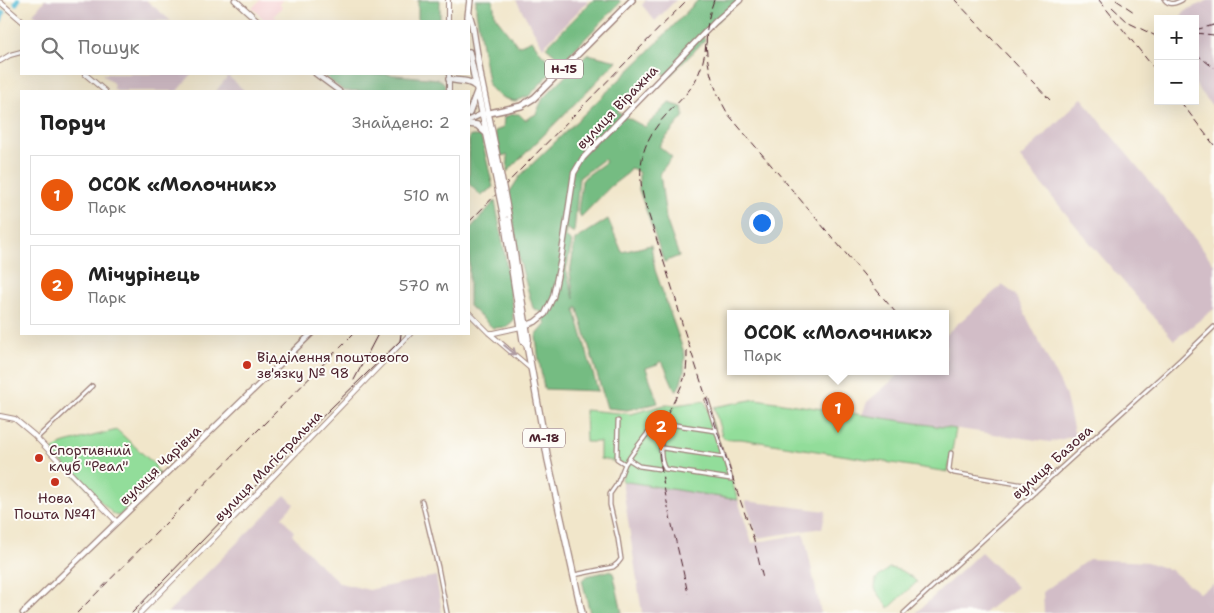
<!DOCTYPE html>
<html lang="uk">
<meta charset="utf-8">
<style>
:root{--surface:#fff;--page:#f2f2f2;--text:#222;--muted:#767676;--line:#e0e0e0;--accent:#ea580c}
body{margin:0;font-family:"Shantell Sans",sans-serif;background:var(--page);color:var(--text)}
.controls{position:absolute;right:15px;top:15px;display:grid;overflow:hidden;border-radius:0px;box-shadow:0 5px 20px #0002}
.controls button{width:45px;height:45px;display:grid;place-items:center;padding:0;border:0;border-bottom:1px solid var(--line);background:var(--surface);color:var(--text);font:25px sans-serif}
.you{position:absolute;left:761px;top:222px;width:18px;height:18px;margin:-12px;border:4px solid #fff;border-radius:50%;background:#1a73e8;box-shadow:0 0 0 8px #1a73e833}
.badge{display:grid;place-items:center;width:32px;height:32px;border-radius:50%;background:var(--accent);color:#fff;font-size:16px;font-weight:700}
.pin{position:absolute;translate:-50% -41px;filter:drop-shadow(0 1px 2px #0008)}
.pin::after{content:'';position:absolute;top:26px;width:18px;height:15px;background:inherit;clip-path:polygon(0 0,100% 0,50% 100%)}
.popup{position:absolute;left:727px;top:310px;width:222px;height:65px;box-sizing:border-box;display:grid;place-content:center;border-radius:0px;background:var(--surface);filter:drop-shadow(0 1px 4px #0005);font-size:16px;white-space:nowrap;color:var(--muted)}
.popup b{font-size:19px;color:var(--text)}
.popup::after{content:'';position:absolute;left:50%;top:100%;margin-left:-10px;border:10px solid transparent;border-top-color:var(--surface)}
.list{margin:0;padding:0;list-style:none}
h2{display:flex;justify-content:space-between;align-items:center;height:65px;margin:0;padding:0 20px;font-size:21px}
h2 small{font-size:16px;font-weight:400;color:var(--muted)}
.list li{display:grid;grid-template-columns:32px 1fr auto;gap:15px;align-items:center;box-sizing:border-box;height:80px;margin:0 10px 10px;padding:0 10px;border:1px solid var(--line);border-radius:0px}
.list b{display:block;font-size:19px;white-space:nowrap}
.list p{margin:0;font-size:16px;white-space:nowrap;color:var(--muted)}
.list em{font-size:16px;font-style:normal;color:var(--muted)}
.icon{flex:none;width:28px;height:28px;fill:none;stroke:currentColor;stroke-width:2;stroke-linecap:round;stroke-linejoin:round}
.map{position:relative;flex:none;width:1214px;height:613px;overflow:hidden}
.search{position:absolute;background:var(--surface);box-shadow:0 5px 20px #0002;left:20px;top:20px;width:450px;height:55px;display:flex;align-items:center;gap:12px;box-sizing:border-box;padding:0 18px;border-radius:0px;color:var(--muted);font-size:19px}
.panel{position:absolute;background:var(--surface);box-shadow:0 5px 20px #0002;left:20px;top:90px;width:450px;height:245px;border-radius:0px}
.map>svg:first-child{display:block}
.built{fill:#f7cfd3}
.industrial{fill:#d2bdc7}
.green{fill:#92dd9a;stroke:#6e7e62}
.forest{fill:#75bc82;stroke:#606e56}
.lines{fill:none;stroke-linecap:round;stroke-linejoin:round}
.river{stroke:#59bcd7;stroke-width:5}
.minor-casing{stroke:#9e827a;stroke-width:5.5}
.tertiary-casing{stroke:#9e827a;stroke-width:6}
.secondary-casing{stroke:#9e827a;stroke-width:7}
.primary-casing{stroke:#9e827a;stroke-width:8}
.trunk-casing{stroke:#9e827a;stroke-width:8}
.minor{stroke:#fff;stroke-width:3}
.tertiary{stroke:#fff;stroke-width:4}
.secondary{stroke:#fff;stroke-width:4.5}
.primary{stroke:#fff;stroke-width:5}
.trunk{stroke:#fff;stroke-width:5.5}
.tram{stroke:#4a1f2b;stroke-width:1}
.rail{stroke:#4a1f2b;stroke-width:1;stroke-dasharray:8 4;stroke-linecap:butt}
.trunk-bridge-casing{stroke:#9e827a;stroke-width:8;stroke-linecap:butt}
.trunk-bridge{stroke:#fff;stroke-width:5.5}
.oneway{stroke:#ae9aa0}
.poi-dot{fill:#c8321e;stroke:#fdfcf7;stroke-width:2}
.labels{text-anchor:middle;stroke-width:4;stroke-linejoin:round;paint-order:stroke}
.shield{fill:#fdfcf7;stroke:#806168;stroke-width:1}
.shield-label{font-size:12px;font-weight:bold;fill:#4a1f2b}
.street-label{font-size:14px;fill:#4a1f2b;stroke:#fdfcf7}
.poi-label{font-size:14px;fill:#4a1f2b;stroke:#fdfcf7;text-anchor:start}
</style>
<div class="map">
<svg width="1214" height="613" viewBox="0 0 1214 613">
<rect width="100%" height="100%" fill="#fdfcf7"/>
<filter id="ink" filterUnits="userSpaceOnUse"><feTurbulence type="fractalNoise" baseFrequency=".02" numOctaves="2"/><feDisplacementMap in="SourceGraphic" scale="10" xChannelSelector="R" yChannelSelector="G"/><feConvolveMatrix kernelMatrix="1 2 1 2 8 2 1 2 1" color-interpolation-filters="sRGB"/></filter>
<filter id="wash" filterUnits="userSpaceOnUse"><feTurbulence type="fractalNoise" baseFrequency=".0096" numOctaves="4" result="noise"/><feDisplacementMap in="SourceGraphic" scale="20" xChannelSelector="R" yChannelSelector="G"/><feGaussianBlur stdDeviation="1.12" result="paint"/><feColorMatrix in="noise" values="0 0 0 0 0 0 0 0 0 0 0 0 0 0 0 0 0 1.4 0 .05"/><feComposite in="paint" operator="in"/></filter>
<g filter="url(#wash)">
<rect width="100%" height="100%" fill="#f1e6ca"/>
<path class="built" d="M 260,0 L 283,0 L 279,4 L 282,7 L 274,16 L 279,20 L 278,21 L 266,21 L 252,8 Z"/>
<path class="industrial" d="M 45,0 L 146,0 L 171,21 L 42,21 L 33,14 Z
M 516,0 L 589,0 L 543,47 Z
M 646,0 L 676,0 L 655,21 L 642,5 Z
M 1209,0 L 1214,0 L 1214,108 L 1195,84 L 1195,19 L 1178,19 L 1188,9 Z
M 102,74 L 192,74 L 177,91 L 117,91 L 113,88 L 114,84 Z
M 228,76 L 245,91 L 216,91 Z
M 1082,98 L 1111,135 L 1162,196 L 1214,264 L 1214,309 L 1174,340 L 1095,249 L 1020,158 Z
M 1002,285 L 1015,294 L 1065,393 L 1075,436 L 1050,442 L 862,415 L 867,402 L 902,372 L 946,372 L 946,334 Z
M 622,481 L 738,500 L 752,543 L 804,534 L 821,613 L 642,613 Z
M 285,495 L 294,504 L 282,517 L 294,532 L 292,534 L 317,562 L 340,583 L 369,590 L 436,576 L 442,613 L 167,613 Z
M 745,501 L 826,511 L 822,528 L 758,538 Z
M 981,552 L 1017,587 L 984,613 L 916,613 Z
M 1089,559 L 1147,562 L 1171,570 L 1199,593 L 1214,584 L 1214,613 L 1044,613 L 1043,592 Z"/>
<path class="green" d="M 756,399 L 956,429 L 948,472 L 741,439 L 726,439 L 722,436 L 714,407 Z
M 705,401 L 738,500 L 622,481 L 622,478 L 626,467 L 618,462 L 600,459 L 600,442 L 586,442 L 585,410 L 631,414 L 668,404 L 675,405 Z
M 117,430 L 155,465 L 156,470 L 161,476 L 119,516 L 114,515 L 52,452 L 61,444 Z
M 889,568 C 903,570 907,573 917,582 L 889,608 L 875,589 L 876,579 Z"/>
<path class="forest" d="M 418,0 L 440,0 L 440,21 L 418,21 Z
M 476,0 L 493,0 L 495,16 L 518,46 L 532,40 L 541,53 L 556,67 L 529,96 L 515,101 L 503,98 L 489,87 L 476,11 Z
M 593,0 L 619,0 L 621,2 L 563,61 L 546,47 Z
M 698,0 L 740,0 L 702,35 L 705,40 L 668,78 L 657,68 L 617,112 L 645,127 L 669,103 L 682,107 L 684,116 L 659,146 L 672,157 L 660,173 L 666,219 L 679,256 L 664,262 L 639,190 L 639,173 L 634,169 L 630,168 L 628,173 L 611,186 L 581,217 L 578,211 L 582,181 L 585,177 L 606,162 L 604,159 L 579,178 L 574,233 L 566,228 L 565,237 L 572,242 L 566,270 L 574,298 L 570,273 L 575,240 L 608,219 L 622,252 L 651,245 L 655,270 L 685,355 L 684,372 L 680,385 L 676,392 L 663,363 L 660,361 L 658,364 L 646,368 L 658,403 L 627,410 L 607,408 L 577,306 L 575,311 L 598,391 L 544,389 L 538,354 L 536,336 L 546,324 L 541,312 L 533,308 L 520,262 L 509,193 L 520,176 L 648,52 Z
M 588,54 L 617,61 L 507,172 L 508,159 L 507,155 L 501,156 L 495,131 L 503,128 L 504,117 L 513,114 L 519,114 L 525,120 L 536,114 L 543,98 Z
M 322,74 L 385,74 L 438,79 C 445,82 445,84 445,91 L 344,91 Z
M 472,136 L 481,136 L 493,187 L 481,196 L 469,184 L 469,137 Z
M 495,201 L 504,249 L 513,310 L 513,321 L 506,327 L 493,328 L 469,306 L 469,230 Z
M 609,571 L 613,573 L 614,576 L 622,613 L 590,613 L 582,580 L 587,576 Z"/>
<g class="lines">
<path class="river" d="M 16,3 L 18,0
M 0,21 L 3,13"/>
</g>
</g>
<g filter="url(#ink)">
<g class="lines">
<defs>
<path id="minor" d="M 1165,0 C 1170,6 1176,3 1182,0
M 618,421 L 617,459 L 625,464
M 665,423 C 661,436 658,457 665,469 L 731,479 L 707,400
M 37,438 L 92,386
M 662,448 L 724,457
M 951,453 L 949,469 L 950,471 L 954,473 L 1024,485 L 1030,487 L 1035,492
M 628,459 L 639,466 L 660,469
M 422,501 L 438,567 L 447,613
M 574,575 L 613,567 L 618,563 L 621,559 L 618,539 L 610,505 L 610,494 L 617,484 L 625,464 L 637,447 L 647,434 L 657,425 L 662,423 L 716,431
M 904,613 L 1052,476 L 1181,359 L 1214,327"/>
<path id="tertiary" d="M 448,0 L 448,21
M 0,2 L 22,21
M 0,61 L 10,55 L 21,52
M 85,74 L 105,91
M 449,74 L 449,91
M 469,313 L 489,333 L 530,368
M 489,333 L 494,333 L 521,327
M 0,416 L 15,419 L 34,435 L 117,522
M 140,613 L 213,539 L 410,334"/>
<path id="secondary" d="M 235,0 L 258,21
M 316,74 L 339,91
M 469,120 L 482,114
M 524,326 L 535,322 L 545,314 L 553,297 L 561,259 L 574,173 L 583,158 L 715,22 L 740,0
M 23,613 L 311,334"/>
<path id="primary" d="M 485,114 L 521,106 L 534,98 L 632,0"/>
<path id="trunk" d="M 469,14 L 472,24 L 481,79 L 498,161
M 468,17 L 470,0
M 469,52 L 493,163
M 449,79 C 458,82 468,79 475,86
M 469,113 L 477,92
M 469,124 L 477,125 L 486,133
M 508,214 L 528,339 L 527,345 L 548,460 L 582,613
M 504,218 L 523,340 L 527,345"/>
</defs>
<use href="#minor" class="minor-casing"/>
<use href="#tertiary" class="tertiary-casing"/>
<use href="#secondary" class="secondary-casing"/>
<use href="#primary" class="primary-casing"/>
<use href="#trunk" class="trunk-casing"/>
<use href="#minor" class="minor"/>
<use href="#tertiary" class="tertiary"/>
<use href="#secondary" class="secondary"/>
<use href="#primary" class="primary"/>
<use href="#trunk" class="trunk"/>
<path class="tram" d="M 354,380 L 378,334
M 132,613 L 330,409 L 400,341 L 401,334"/>
<path class="rail" d="M 714,0 C 699,40 707,78 728,114 L 896,313
M 955,0 L 1050,100
M 1099,0 L 1158,73
M 1116,0 L 1134,12
M 1112,7 L 1129,23 L 1158,37
M 1195,30 L 1214,25
M 1195,33 L 1214,35
M 706,43 C 705,57 701,71 694,83 C 687,95 675,105 666,115 C 642,141 636,166 644,200 L 676,300 L 683,327 L 736,488 L 754,540 L 763,579
M 1195,53 L 1214,68
M 1180,101 L 1214,145
M 469,222 L 687,0
M 687,350 C 687,359 687,367 685,376 C 678,399 663,414 660,440 C 658,451 661,463 662,474 C 668,515 680,554 688,594
M 77,613 L 353,334"/>
<defs>
<path id="trunk-bridge" d="M 498,161 L 508,214
M 493,163 L 504,218"/>
</defs>
<use href="#trunk-bridge" class="trunk-bridge-casing"/>
<use href="#trunk-bridge" class="trunk-bridge"/>
</g>
<defs><path id="oneway-shaft" d="M-6 0H5M1.5-3L5.5 0L1.5 3" fill="none" stroke-width="1.6" stroke-linecap="round" stroke-linejoin="round" transform="scale(1.25)"/></defs>
<use class="oneway" href="#oneway-shaft" transform="translate(510 350) rotate(39)"/>
</g>
<g class="poi-dot">
<circle cx="247" cy="365" r="5"/>
<circle cx="39" cy="458" r="5"/>
<circle cx="55" cy="482" r="5"/>
</g>
<g class="labels">
<g class="shield">
<rect x="545" y="59.5" width="38" height="19" rx="4"/>
<rect x="523" y="428.5" width="42" height="19" rx="4"/>
</g>
<g class="shield-label">
<text x="564" y="73">Н-15</text>
<text x="544" y="442">М-18</text>
</g>
<g class="street-label">
<text transform="translate(617 107) rotate(-46)" y="5">вулиця Віражна</text>
<text transform="translate(1052 462) rotate(-42)" y="5">вулиця Базова</text>
<text transform="translate(160 465) rotate(-44)" y="5">вулиця Чарівна</text>
<text transform="translate(268 466) rotate(-46)" y="5">вулиця Магістральна</text>
</g>
<g class="poi-label">
<text x="257" y="362">Відділення поштового<tspan x="257" dy="16">зв'язку № 98</tspan></text>
<text x="49" y="455">Спортивний<tspan x="49" dy="16">клуб "Реал"</tspan></text>
<text x="55" y="503" text-anchor="middle">Нова<tspan x="55" dy="16">Пошта №41</tspan></text>
</g>
</g>
</svg>
<div class="controls">
<button>+</button>
<button>−</button>
</div>
<div class="you"></div>
<div class="pin badge" style="left:838px;top:433px">1</div>
<div class="popup"><b>ОСОК «Молочник»</b>Парк</div>
<div class="pin badge" style="left:661px;top:451px">2</div>
<div class="search"><svg class="icon" aria-label="search" viewBox="0 0 24 24"><circle cx="10" cy="10" r="6"/><path d="M15 15l6 6"/></svg>Пошук</div>
<section class="panel">
<h2>Поруч<small>Знайдено: 2</small></h2>
<ul class="list">
<li><span class="badge">1</span><div><b>ОСОК «Молочник»</b><p>Парк</p></div><em>510 m</em></li>
<li><span class="badge">2</span><div><b>Мічурінець</b><p>Парк</p></div><em>570 m</em></li>
</ul>
</section>
</div>
